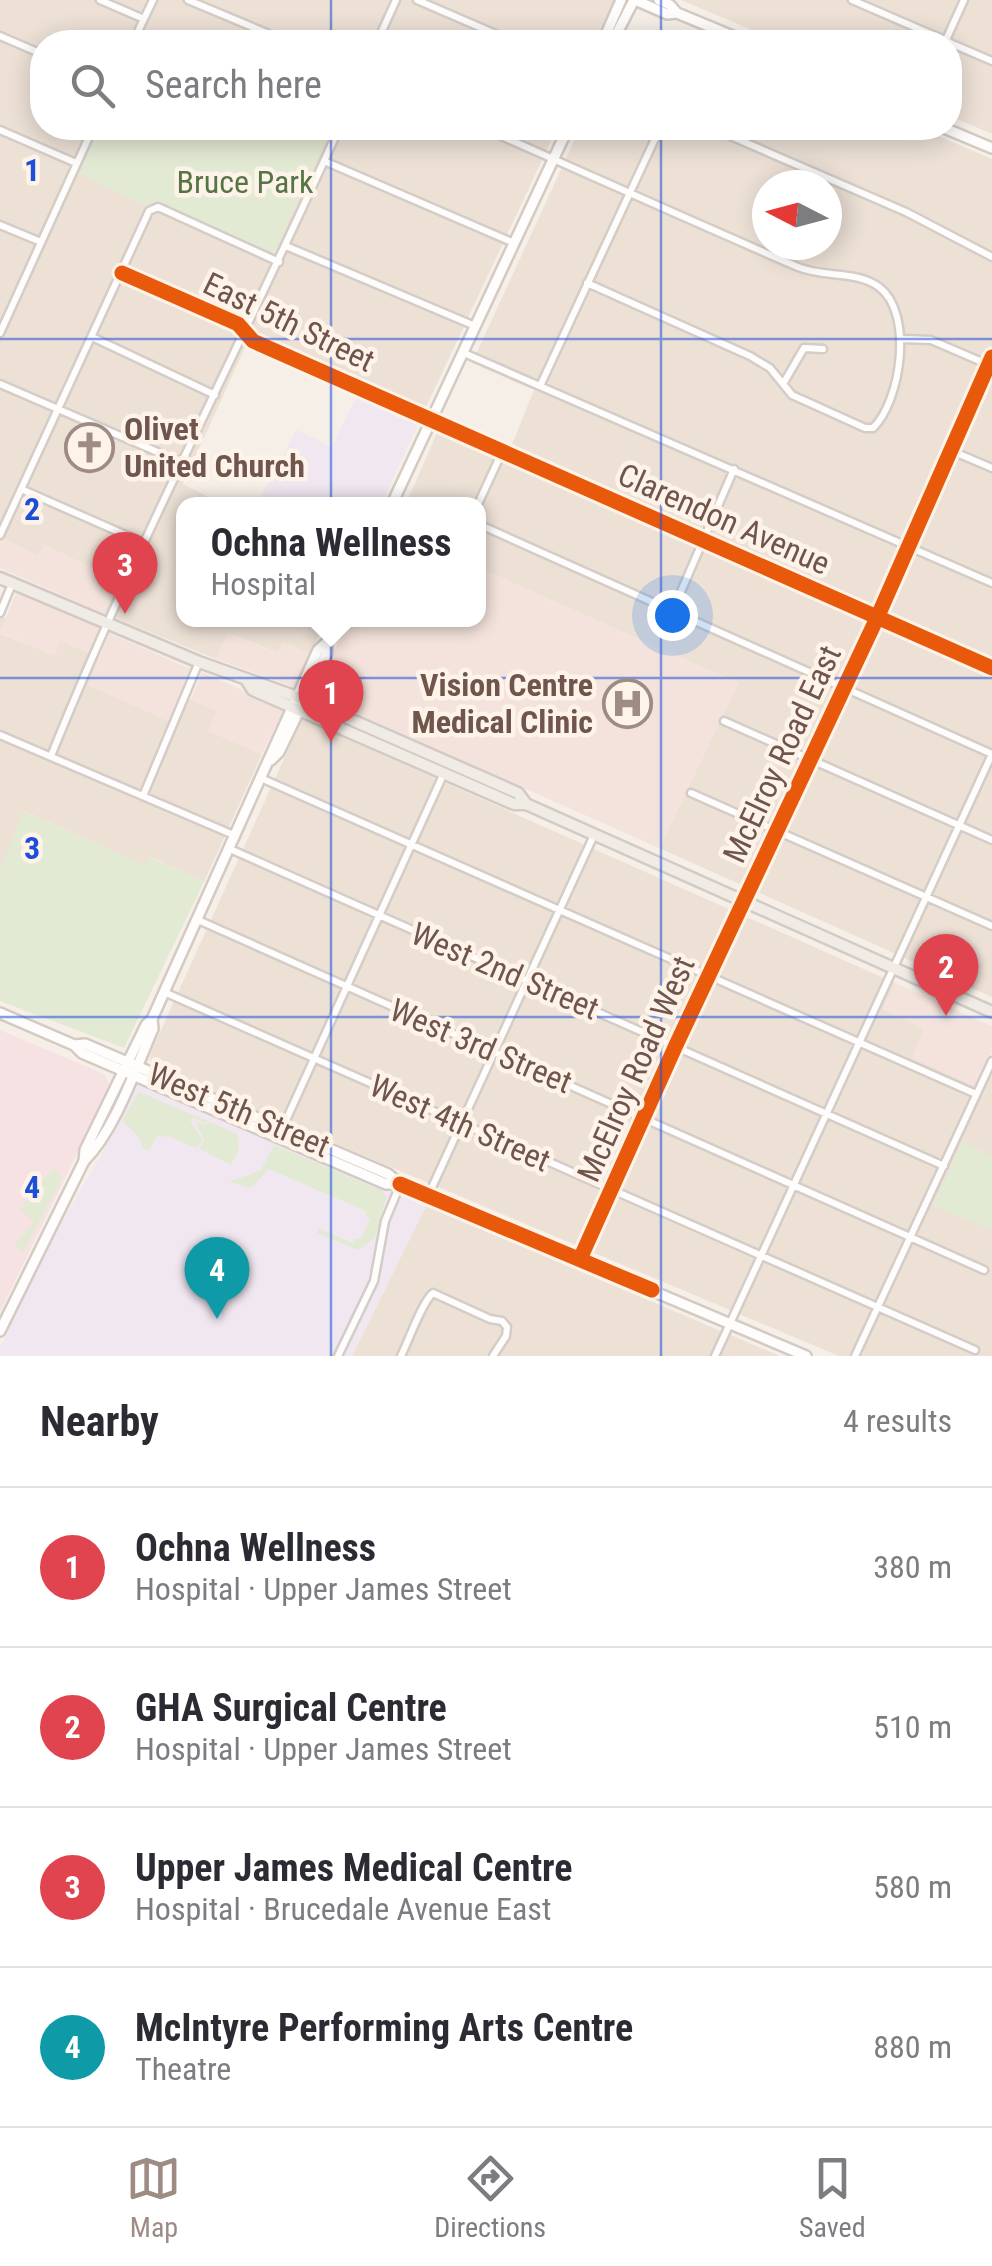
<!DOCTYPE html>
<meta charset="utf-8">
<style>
:root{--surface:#fff;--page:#f2f2f3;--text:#2b2b33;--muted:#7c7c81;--line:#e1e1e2;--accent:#9e8b83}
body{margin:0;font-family:"Roboto Condensed",sans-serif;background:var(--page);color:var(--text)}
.compass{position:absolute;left:752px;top:170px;width:90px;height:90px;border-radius:50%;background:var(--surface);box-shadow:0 5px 25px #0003;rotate:276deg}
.you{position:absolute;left:672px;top:615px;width:35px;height:35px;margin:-25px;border:8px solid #fff;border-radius:50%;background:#1a73e8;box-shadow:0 0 0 15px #1a73e833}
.badge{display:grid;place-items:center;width:65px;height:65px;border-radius:50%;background:var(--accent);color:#fff;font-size:32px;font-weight:700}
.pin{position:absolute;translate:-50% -82px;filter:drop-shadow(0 2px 5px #0008)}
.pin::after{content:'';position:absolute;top:52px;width:35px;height:30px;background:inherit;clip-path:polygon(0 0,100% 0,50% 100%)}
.popup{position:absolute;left:176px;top:497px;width:310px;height:130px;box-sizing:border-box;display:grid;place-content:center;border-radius:20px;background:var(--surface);filter:drop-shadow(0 2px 8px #0005);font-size:32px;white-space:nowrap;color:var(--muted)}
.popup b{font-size:38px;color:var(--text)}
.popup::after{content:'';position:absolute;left:50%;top:100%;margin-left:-20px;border:20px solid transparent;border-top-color:var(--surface)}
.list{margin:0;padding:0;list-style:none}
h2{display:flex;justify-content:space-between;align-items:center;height:130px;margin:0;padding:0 40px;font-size:42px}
h2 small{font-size:32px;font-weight:400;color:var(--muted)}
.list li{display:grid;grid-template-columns:65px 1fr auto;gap:30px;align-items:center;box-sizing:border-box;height:160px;padding:0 40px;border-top:2px solid var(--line)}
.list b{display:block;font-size:38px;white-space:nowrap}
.list p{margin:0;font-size:32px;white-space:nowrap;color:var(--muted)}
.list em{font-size:32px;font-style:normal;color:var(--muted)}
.icon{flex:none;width:55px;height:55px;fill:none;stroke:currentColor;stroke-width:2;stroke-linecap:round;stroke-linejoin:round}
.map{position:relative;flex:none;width:992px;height:1356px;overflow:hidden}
.search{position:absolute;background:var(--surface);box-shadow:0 5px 25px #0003;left:30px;right:30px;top:30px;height:110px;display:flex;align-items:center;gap:25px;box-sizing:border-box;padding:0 35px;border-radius:40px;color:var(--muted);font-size:38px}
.sheet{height:770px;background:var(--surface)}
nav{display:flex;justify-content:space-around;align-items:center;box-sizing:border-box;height:140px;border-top:2px solid var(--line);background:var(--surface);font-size:28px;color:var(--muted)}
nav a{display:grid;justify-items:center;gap:5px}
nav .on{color:var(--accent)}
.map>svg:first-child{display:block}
.residential{fill:#ede1d6;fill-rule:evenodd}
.commercial{fill:#f4e3dc}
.education{fill:#f0e7f0}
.medical{fill:#f6e2e2}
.green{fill:#e3ead4}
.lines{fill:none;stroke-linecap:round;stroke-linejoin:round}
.minor-casing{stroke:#d3ccc7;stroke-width:11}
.secondary-casing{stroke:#d4cac4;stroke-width:14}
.primary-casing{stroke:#d3cac6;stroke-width:15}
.minor{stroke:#fefdfc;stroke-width:6}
.secondary{stroke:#fefdfc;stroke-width:9}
.primary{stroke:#f0ebe5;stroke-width:10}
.cycleway-casing{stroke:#fdf3e9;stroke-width:21}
.cycleway{stroke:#e8590c;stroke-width:15}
.grid{fill:none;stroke:#1d4ed8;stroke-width:2.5;stroke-opacity:0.55}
.labels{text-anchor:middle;stroke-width:9;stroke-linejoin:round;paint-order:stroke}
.park-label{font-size:32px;fill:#567445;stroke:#fdf3e9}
.street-label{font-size:32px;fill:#6f554c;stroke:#fdf3e9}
.poi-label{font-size:32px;font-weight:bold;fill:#6f554c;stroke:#fdf3e9;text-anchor:start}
.grid-label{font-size:32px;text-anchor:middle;font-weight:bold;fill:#1d4ed8;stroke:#fdf3e9;stroke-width:9;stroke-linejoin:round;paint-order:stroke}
</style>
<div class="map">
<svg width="992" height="1356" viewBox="0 0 992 1356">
<rect width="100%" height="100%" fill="#f5efe8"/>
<path class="residential" d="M 0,0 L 614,0 L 615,3 L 597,42 L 42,42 L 42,128 L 557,128 L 419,422 L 247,343 L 183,484 L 209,497 L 205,504 L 184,504 L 184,620 L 326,620 L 310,654 L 283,642 L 278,653 L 229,633 L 216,659 L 103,613 L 117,580 L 44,545 L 38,556 L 0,537 Z
M 681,0 L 992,0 L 992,134 L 950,116 L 950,42 L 780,42 Z
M 580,128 L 920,128 L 992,159 L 992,997 L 659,848 L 738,683 L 479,568 L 478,504 L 406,504 L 444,417 L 511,447 L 534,390 L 472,363 ZM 767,185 L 827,185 L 827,245 L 767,245 Z
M 0,615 L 6,618 L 1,634 L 54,655 L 60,640 L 99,658 L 88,685 L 170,721 L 180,697 L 191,699 L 217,711 L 209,731 L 262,754 L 204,882 L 150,857 L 145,866 L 24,811 L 0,872 Z
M 302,719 L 895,983 L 883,1009 L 924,1028 L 975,1086 L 992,1076 L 992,1356 L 839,1356 L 163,1071 L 150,1060 L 151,1052 Z
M 426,1206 L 780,1356 L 352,1356 Z"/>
<path class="commercial" d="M 0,537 L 38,556 L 44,545 L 118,580 L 103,613 L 0,568 Z
M 479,568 L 738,683 L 659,848 L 328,701 L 320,680 L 342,635 L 353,620 L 478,620 Z
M 16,593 L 99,627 L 88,653 L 60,641 L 55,656 L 0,633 Z
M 109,633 L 191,669 L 170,722 L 88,685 Z
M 228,633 L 277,653 L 283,642 L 310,654 L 294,687 L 216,659 Z
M 202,672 L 284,709 L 262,754 L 208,731 L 217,711 L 191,699 Z
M 895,983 L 992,1026 L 992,1051 L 975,1086 L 912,1058 L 924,1028 L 883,1009 Z"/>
<path class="education" d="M 358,393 L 419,422 L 381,504 L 258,503 L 296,430 L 332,447 Z
M 140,1085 L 154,1087 L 279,1145 L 426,1206 L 351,1356 L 0,1356 L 0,1348 L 45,1251 L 111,1138 L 133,1091 Z"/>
<path class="medical" d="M 0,1030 L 104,1074 L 110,1085 L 0,1312 Z"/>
<path class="green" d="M 100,128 L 331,128 L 274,253 L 154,202 L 144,205 L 79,174 Z
M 23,811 L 144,865 L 149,857 L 204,882 L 124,1048 L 0,1001 L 0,870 Z
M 139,1092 L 208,1121 L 206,1124 L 193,1118 L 190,1120 L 202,1139 L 201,1143 L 196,1148 L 170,1137 L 157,1136 L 149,1151 L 142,1148 L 141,1140 L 122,1120 Z
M 195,1121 L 205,1125 L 210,1122 L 237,1134 L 239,1149 L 231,1165 L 199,1149 L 204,1140 Z
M 962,1142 L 992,1156 L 992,1230 L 933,1206 Z
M 274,1145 L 383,1191 L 386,1198 L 375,1238 L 358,1250 L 317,1233 L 318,1228 L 353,1243 L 355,1238 L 361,1239 L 370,1219 L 365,1216 L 366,1211 L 269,1169 L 251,1188 L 229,1182 L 261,1170 Z
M 54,1167 L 61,1179 L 23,1253 L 14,1245 L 34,1222 L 20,1209 Z"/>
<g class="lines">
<defs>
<path id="minor" d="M 100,0 L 144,19
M 188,0 L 288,42
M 417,0 L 514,42
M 852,0 L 949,42
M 0,36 L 42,54
M 133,42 L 153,0
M 377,42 L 396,0
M 945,42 L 964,0
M 950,43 L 992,61
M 483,128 C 588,174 693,222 798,267 C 824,278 856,270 879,287 C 914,313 901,401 873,428 L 865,428 L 792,395 L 770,368 L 750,356 L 587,283
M 712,128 L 906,212 L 992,257
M 0,130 L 76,163
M 324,161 L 514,243
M 0,225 L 41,242
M 286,246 L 475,326
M 122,273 L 238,324 L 253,341 L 992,668
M 0,333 L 93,128
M 92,337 L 215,395
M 901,339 L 931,340 L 989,365
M 464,353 L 992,583
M 0,384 L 183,463
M 541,384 L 660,128
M 783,384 L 804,348 L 823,349
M 952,451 L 992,468
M 21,489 L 144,543
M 478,504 L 503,450
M 478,524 L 992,754
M 0,535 L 149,211 L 158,207 L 279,262
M 673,610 L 734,469
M 0,613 L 12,584
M 724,721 L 992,840
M 0,735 L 236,836
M 51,756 C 137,542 245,338 339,128
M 263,779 L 976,1094
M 691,793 L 992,926
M 143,796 L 199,662
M 230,849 L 944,1166
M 198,920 L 984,1270
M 164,992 L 975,1350
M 282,1129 L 444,773
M 428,1196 L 594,835
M 580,1259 L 676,1045 L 877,618 L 992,357
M 338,1356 L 374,1281 L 385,1221 L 400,1185
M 401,1356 C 409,1340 422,1302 433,1293 L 490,1319 L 502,1321 L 507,1327 L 506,1336 L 493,1356
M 715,1356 L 992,754
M 855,1356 L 992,1061"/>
<path id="secondary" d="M 635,0 L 667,14 L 677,13
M 659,0 L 670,5 L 677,13 L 747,42
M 608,41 L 615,37 L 634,0
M 607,42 L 607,32 L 621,0
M 944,128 L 992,148
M 392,504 L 568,128
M 271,760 L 279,752 L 327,653 L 327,642 L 337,620
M 0,1013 L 74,1045 L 82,1053 L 386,1184 L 400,1184
M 74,1045 L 85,1044 L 388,1174 L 400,1184 L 806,1356
M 84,1161 C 115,1130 135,1070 153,1029 L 152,1019
M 0,1331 L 84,1161 L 85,1150 L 146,1025 L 152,1019 L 318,650 L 327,642"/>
<path id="primary" d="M 0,578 L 199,662 L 311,702 L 518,793 L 526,804
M 247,681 L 253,690 L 514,804 L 526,804 L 992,1012"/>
</defs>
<use href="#minor" class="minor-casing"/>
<use href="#secondary" class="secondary-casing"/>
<use href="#primary" class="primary-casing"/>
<use href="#minor" class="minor"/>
<use href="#secondary" class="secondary"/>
<use href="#primary" class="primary"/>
<defs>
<path id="cycleway" d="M 122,273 L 238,324 L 253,341 L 992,668
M 400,1184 L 652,1290
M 580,1259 L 676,1045 L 877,618 L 992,357"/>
</defs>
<use href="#cycleway" class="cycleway-casing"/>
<use href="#cycleway" class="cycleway"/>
</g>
<path class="grid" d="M 331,0 L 331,42M 661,0 L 661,42M 331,128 L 331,1356M 661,128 L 661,1356M 0,339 L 992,339M 0,678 L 992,678M 0,1017 L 992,1017"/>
<defs>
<symbol id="church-ring" viewBox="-11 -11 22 22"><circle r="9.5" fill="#fdf3e9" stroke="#9e8b83" stroke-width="1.5"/><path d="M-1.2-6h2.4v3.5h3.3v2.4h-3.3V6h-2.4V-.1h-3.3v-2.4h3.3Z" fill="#9e8b83"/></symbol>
<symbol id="hospital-ring" viewBox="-11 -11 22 22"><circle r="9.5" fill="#fdf3e9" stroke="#9e8b83" stroke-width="1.5"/><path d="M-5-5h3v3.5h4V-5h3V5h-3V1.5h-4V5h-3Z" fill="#9e8b83"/></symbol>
</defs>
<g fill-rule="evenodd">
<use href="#church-ring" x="62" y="420" width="55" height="55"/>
<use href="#hospital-ring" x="600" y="676" width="55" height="55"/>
</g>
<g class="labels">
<g class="park-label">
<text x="245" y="193">Bruce Park</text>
</g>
<g class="street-label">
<text transform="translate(289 322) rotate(26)" y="11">East 5th Street</text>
<text transform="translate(724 519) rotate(24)" y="11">Clarendon Avenue</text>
<text transform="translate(782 754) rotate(-65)" y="11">McElroy Road East</text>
<text transform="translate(505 971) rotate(23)" y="11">West 2nd Street</text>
<text transform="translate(481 1046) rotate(23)" y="11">West 3rd Street</text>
<text transform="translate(636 1069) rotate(-66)" y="11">McElroy Road West</text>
<text transform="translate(239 1110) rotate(23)" y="11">West 5th Street</text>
<text transform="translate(460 1123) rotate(24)" y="11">West 4th Street</text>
</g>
<g class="poi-label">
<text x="124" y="440">Olivet<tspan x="124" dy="37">United Church</tspan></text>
<text x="593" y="696" text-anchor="end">Vision Centre<tspan x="593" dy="37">Medical Clinic</tspan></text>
</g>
</g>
<g class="grid-label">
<text x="32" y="181">1</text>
<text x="32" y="520">2</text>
<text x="32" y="859">3</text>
<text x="32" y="1198">4</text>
</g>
</svg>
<svg class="compass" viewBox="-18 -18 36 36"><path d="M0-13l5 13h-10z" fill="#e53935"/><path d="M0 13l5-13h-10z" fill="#7c7c81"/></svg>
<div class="you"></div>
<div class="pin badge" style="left:331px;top:742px;background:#e0444e">1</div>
<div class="popup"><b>Ochna Wellness</b>Hospital</div>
<div class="pin badge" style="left:946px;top:1016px;background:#e0444e">2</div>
<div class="pin badge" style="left:125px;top:614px;background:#e0444e">3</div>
<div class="pin badge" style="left:217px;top:1319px;background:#0f9aa8">4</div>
<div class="search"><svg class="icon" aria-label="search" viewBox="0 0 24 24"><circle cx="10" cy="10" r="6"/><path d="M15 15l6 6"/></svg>Search here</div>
</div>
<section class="sheet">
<h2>Nearby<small>4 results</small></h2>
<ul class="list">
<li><span class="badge" style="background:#e0444e">1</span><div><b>Ochna Wellness</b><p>Hospital · Upper James Street</p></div><em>380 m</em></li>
<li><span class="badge" style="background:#e0444e">2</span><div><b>GHA Surgical Centre</b><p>Hospital · Upper James Street</p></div><em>510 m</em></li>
<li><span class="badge" style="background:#e0444e">3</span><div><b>Upper James Medical Centre</b><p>Hospital · Brucedale Avenue East</p></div><em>580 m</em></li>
<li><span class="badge" style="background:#0f9aa8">4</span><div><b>McIntyre Performing Arts Centre</b><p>Theatre</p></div><em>880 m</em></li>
</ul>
</section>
<nav>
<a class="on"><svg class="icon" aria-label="map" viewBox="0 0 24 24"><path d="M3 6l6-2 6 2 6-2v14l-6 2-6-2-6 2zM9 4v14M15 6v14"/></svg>Map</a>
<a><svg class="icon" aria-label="directions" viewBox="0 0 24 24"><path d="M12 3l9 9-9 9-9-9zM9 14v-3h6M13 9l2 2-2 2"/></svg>Directions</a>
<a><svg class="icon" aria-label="saved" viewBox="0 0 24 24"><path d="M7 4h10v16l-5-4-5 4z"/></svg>Saved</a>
</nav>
